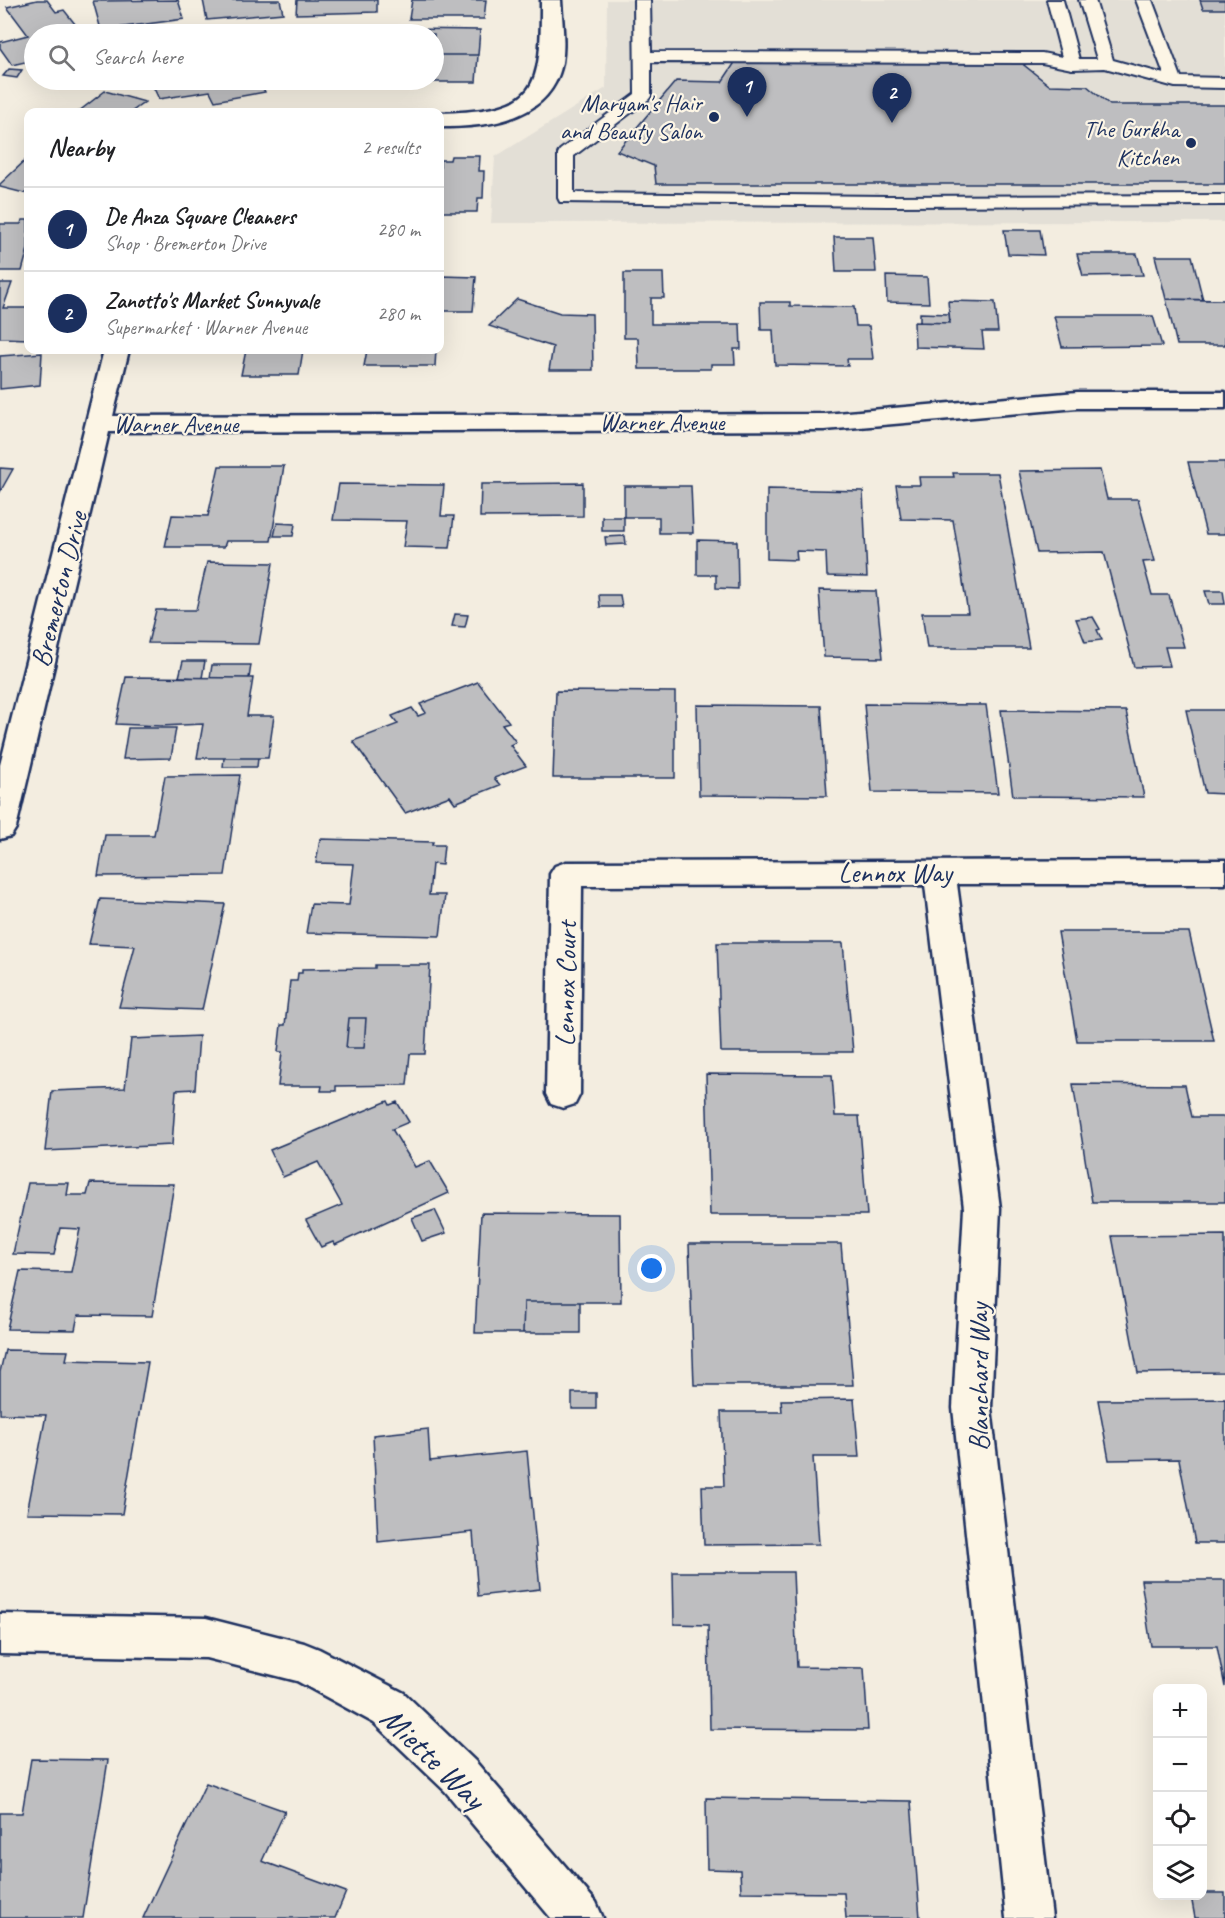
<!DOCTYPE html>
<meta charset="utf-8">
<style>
:root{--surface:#fff;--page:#f2f2f2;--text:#202124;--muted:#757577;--line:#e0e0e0;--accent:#1b2f5e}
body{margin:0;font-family:Caveat,sans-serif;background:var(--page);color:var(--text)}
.controls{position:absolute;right:18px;bottom:18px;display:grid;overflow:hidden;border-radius:12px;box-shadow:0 6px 24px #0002}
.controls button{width:54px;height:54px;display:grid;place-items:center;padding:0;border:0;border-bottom:2px solid var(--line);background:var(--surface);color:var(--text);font:30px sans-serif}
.you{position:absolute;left:652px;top:1269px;width:21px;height:21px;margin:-15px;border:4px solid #fff;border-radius:50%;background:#1a73e8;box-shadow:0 0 0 9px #1a73e833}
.badge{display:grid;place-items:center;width:39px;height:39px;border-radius:50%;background:var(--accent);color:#fff;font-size:20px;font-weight:700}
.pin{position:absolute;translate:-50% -50px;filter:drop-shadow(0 2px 3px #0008)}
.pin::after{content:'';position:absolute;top:32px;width:21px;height:18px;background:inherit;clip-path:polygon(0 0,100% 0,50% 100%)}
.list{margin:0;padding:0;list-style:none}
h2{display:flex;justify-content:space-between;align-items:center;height:78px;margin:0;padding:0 24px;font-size:26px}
h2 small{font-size:20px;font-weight:400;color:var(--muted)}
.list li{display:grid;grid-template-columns:39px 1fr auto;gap:18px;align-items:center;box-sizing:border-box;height:84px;padding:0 24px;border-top:2px solid var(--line)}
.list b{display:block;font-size:22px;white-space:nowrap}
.list p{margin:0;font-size:20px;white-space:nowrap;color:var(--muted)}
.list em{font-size:20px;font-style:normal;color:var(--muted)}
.icon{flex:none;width:33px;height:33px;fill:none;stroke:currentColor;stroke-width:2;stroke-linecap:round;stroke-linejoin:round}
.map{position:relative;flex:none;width:1225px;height:1918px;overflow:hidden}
.search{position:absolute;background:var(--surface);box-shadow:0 6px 24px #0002;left:24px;top:24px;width:420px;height:66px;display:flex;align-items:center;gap:15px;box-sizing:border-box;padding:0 21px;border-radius:33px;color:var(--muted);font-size:22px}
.panel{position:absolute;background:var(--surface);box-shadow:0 6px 24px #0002;left:24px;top:108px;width:420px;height:246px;border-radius:12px}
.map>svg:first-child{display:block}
.built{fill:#e3dfd6}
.building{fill:#bebec0;stroke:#1b2f5e;stroke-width:1.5;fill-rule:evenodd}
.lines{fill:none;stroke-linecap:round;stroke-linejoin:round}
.service-casing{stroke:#1b2f5e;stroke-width:4}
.minor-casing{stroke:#1b2f5e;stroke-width:5}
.service{fill:#fcf5e5;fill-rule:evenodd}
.minor{fill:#fcf5e5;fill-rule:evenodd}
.poi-dot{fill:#1b2f5e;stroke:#fcf5e5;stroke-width:2}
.labels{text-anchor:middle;stroke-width:4.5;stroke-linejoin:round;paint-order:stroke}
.far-poi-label{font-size:24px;fill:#1b2f5e;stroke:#fcf5e5;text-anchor:end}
.far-street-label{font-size:24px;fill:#1b2f5e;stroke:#fcf5e5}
.street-label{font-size:28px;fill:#1b2f5e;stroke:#fcf5e5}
.near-street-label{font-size:33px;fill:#1b2f5e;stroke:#fcf5e5}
</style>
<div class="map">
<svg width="1225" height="1918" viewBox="0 0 1225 1918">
<rect width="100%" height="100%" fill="#f3ede0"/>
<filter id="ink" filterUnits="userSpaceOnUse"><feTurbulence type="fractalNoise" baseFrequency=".0167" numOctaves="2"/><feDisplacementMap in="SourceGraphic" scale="12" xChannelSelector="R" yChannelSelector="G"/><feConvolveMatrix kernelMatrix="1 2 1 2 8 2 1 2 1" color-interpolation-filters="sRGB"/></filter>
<g filter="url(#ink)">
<path class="built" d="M 607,0 L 1225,0 L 1225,222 L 491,223 L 495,157 L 606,88 Z"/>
<path class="building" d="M 37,0 L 47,0 L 56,12 L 64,10 L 83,34 L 34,34 L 34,60 L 12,65 L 0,48 L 0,42 L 28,35 L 7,7 Z
M 178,0 L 184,19 L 101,30 L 93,1 Z
M 203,0 L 280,0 L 283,13 L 207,20 Z
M 297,0 L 377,0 L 377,12 L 296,14 Z
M 412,0 L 486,0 L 484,19 L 409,19 Z
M 1200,0 L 1225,0 L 1225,9 L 1203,9 Z
M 409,29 L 480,30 L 478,55 L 434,55 L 434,34 L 409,34 Z
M 434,55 L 478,55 L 476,82 L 402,82 L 403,80 L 434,80 Z
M 736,61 L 1020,62 L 1049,85 L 1087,86 L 1110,105 L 1225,105 L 1225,184 L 656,184 L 654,166 L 617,151 L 676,81 L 722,82 Z
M 9,69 L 22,70 L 17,78 L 3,76 Z
M 150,80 L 259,80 L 265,92 L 215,101 L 210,91 L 159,99 Z
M 328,80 L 373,80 L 372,86 L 326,85 Z
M 105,91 L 145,102 L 131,112 L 78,112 Z
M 451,156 L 480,156 L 479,171 L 484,171 L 483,198 L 478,198 L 477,212 L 440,212 L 440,160 L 450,160 Z
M 28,158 L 28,194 L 0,187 L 0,184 Z
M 22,220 L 28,220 L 28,249 L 22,271 L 0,271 L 0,224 L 21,224 Z
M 1004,230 L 1040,230 L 1044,255 L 1008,254 Z
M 834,237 L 873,237 L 876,272 L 836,272 Z
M 1077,254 L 1137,254 L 1143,275 L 1083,276 Z
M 1155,256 L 1192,256 L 1203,300 L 1166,299 Z
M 624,273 L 663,273 L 664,298 L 651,298 L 651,324 L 740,324 L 741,349 L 734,349 L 735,364 L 711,364 L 711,369 L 639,369 L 638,338 L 624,338 Z
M 441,276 L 476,277 L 473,311 L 440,311 Z
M 886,276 L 927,277 L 929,303 L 887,302 Z
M 0,283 L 12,283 L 3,308 L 28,308 L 28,339 L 0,338 Z
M 517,299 L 560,313 L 592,314 L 593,370 L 549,370 L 553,347 L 489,326 Z
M 1166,299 L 1225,300 L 1225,345 L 1177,345 Z
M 948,301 L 995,302 L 998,332 L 982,332 L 984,349 L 915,347 L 914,322 L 950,323 Z
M 760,302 L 790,302 L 790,306 L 854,307 L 856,326 L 869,326 L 873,359 L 847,359 L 848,366 L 775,365 L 773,330 L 761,330 Z
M 920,313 L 949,314 L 950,323 L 920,322 Z
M 1054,316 L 1153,316 L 1162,346 L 1062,347 Z
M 246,350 L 303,350 L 299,375 L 241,375 Z
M 367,350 L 436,350 L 435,366 L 364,366 Z
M 42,353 L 40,385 L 0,389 L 0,356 Z
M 1188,462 L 1225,462 L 1225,534 L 1206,534 Z
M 219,466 L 284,466 L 271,541 L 226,541 L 224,547 L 165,547 L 172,515 L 208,516 Z
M 0,468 L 13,469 L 0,492 Z
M 1100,470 L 1107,499 L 1138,499 L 1155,561 L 1143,562 L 1152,595 L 1169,595 L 1184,647 L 1165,647 L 1170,666 L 1134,667 L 1104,552 L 1037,553 L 1019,471 Z
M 953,473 L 998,473 L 1029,648 L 927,648 L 922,613 L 968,613 L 953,520 L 901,519 L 896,485 L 920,485 L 919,477 L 954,477 Z
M 583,483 L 583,516 L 480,517 L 481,484 Z
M 339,484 L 444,485 L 441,516 L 454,516 L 450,548 L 403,547 L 407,521 L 333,520 Z
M 624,486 L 691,486 L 693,533 L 659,533 L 659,517 L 624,517 Z
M 767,489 L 863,491 L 867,577 L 827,576 L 826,552 L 796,551 L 797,560 L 767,559 Z
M 602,517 L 624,517 L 624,531 L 602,531 Z
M 277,523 L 295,524 L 293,536 L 274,536 Z
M 625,536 L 626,544 L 606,545 L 605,537 Z
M 697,540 L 737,541 L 738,589 L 716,588 L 716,575 L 697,575 Z
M 207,562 L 273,563 L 259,644 L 148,643 L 156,610 L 196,610 Z
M 819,590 L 876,591 L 883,658 L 824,657 Z
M 1205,591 L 1223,591 L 1225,604 L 1209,604 Z
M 599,595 L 620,595 L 622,607 L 600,607 Z
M 455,614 L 468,615 L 465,627 L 452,626 Z
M 1093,617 L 1100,629 L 1097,630 L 1102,640 L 1085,642 L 1076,619 Z
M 183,661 L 205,661 L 202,678 L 179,677 Z
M 212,665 L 251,665 L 249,678 L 210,678 Z
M 126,677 L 253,678 L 247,716 L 274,716 L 268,758 L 197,758 L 203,724 L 161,726 L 116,724 Z
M 478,682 L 509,722 L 502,724 L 516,742 L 510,745 L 526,766 L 494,778 L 500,785 L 455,803 L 450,796 L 405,813 L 353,741 L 398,724 L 392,716 L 412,708 L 418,716 L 426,713 L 420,704 Z
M 556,691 L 675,692 L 675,778 L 553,778 Z
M 864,704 L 986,705 L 998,793 L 872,792 Z
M 697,705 L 821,706 L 827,796 L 699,795 Z
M 1001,710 L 1126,711 L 1144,797 L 1013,796 Z
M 1186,710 L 1225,710 L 1225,794 L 1205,793 Z
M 128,728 L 176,728 L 171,758 L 123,759 Z
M 224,758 L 258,758 L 257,767 L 223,767 Z
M 240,775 L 225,875 L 98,876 L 105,835 L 154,835 L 165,776 Z
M 320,839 L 433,842 L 432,845 L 444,845 L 442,865 L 432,864 L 429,895 L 445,895 L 440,936 L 306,933 L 311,904 L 349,905 L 354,864 L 316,863 Z
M 100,899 L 225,904 L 202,1010 L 119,1007 L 135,946 L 89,944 Z
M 1058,932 L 1189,932 L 1214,1041 L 1077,1041 Z
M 717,943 L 843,943 L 853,1052 L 721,1052 Z
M 375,965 L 430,965 L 425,1054 L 410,1054 L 407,1085 L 336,1086 L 336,1091 L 321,1091 L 322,1086 L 278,1086 L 282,1052 L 278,1052 L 281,1025 L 285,1025 L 290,981 L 297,981 L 298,973 L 302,973 L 302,969 L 375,968 ZM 349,1018 L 366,1018 L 364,1048 L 346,1048 Z
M 349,1018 L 366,1018 L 364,1048 L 346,1048 Z
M 199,1036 L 195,1089 L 176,1090 L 172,1145 L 45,1151 L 52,1091 L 125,1088 L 131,1039 Z
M 706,1074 L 832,1075 L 835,1116 L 859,1116 L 867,1215 L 710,1215 Z
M 1073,1084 L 1185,1085 L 1192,1117 L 1225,1117 L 1225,1202 L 1092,1202 Z
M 388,1101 L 390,1105 L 397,1102 L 409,1122 L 392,1129 L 415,1167 L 430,1161 L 449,1193 L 335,1245 L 333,1242 L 321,1247 L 306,1220 L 342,1205 L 318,1162 L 283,1177 L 270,1150 Z
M 28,1183 L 69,1183 L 67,1195 L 87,1195 L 90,1183 L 174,1184 L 152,1316 L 78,1315 L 75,1330 L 7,1329 L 20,1271 L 71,1272 L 80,1229 L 60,1228 L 54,1255 L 13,1254 Z
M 435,1210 L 446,1233 L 422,1241 L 412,1218 Z
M 481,1213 L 620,1214 L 621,1302 L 524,1302 L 523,1333 L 475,1333 Z
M 1225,1235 L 1225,1372 L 1138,1373 L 1112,1236 Z
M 689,1244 L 841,1244 L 853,1385 L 694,1385 Z
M 524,1302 L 580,1302 L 580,1333 L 523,1333 Z
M 5,1350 L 68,1351 L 66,1360 L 148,1362 L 122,1514 L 27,1513 L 46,1415 L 0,1414 L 0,1372 Z
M 572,1393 L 596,1393 L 596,1409 L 572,1409 Z
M 854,1399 L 859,1457 L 813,1457 L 819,1544 L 704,1545 L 702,1486 L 724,1486 L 721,1412 L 782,1412 L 781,1400 Z
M 1225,1399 L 1225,1543 L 1195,1543 L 1179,1459 L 1109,1460 L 1098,1400 Z
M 428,1429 L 430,1461 L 527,1451 L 540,1589 L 478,1596 L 473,1532 L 378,1542 L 373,1435 Z
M 673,1572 L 793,1572 L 797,1667 L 864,1668 L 868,1730 L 710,1729 L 708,1625 L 674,1624 Z
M 1141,1580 L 1225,1580 L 1225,1687 L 1217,1646 L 1151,1646 Z
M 31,1759 L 108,1760 L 83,1918 L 0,1918 L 0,1813 L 22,1813 Z
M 206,1783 L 285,1811 L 262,1861 L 346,1892 L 335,1918 L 143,1918 Z
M 706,1798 L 911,1801 L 920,1918 L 846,1918 L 844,1893 L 741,1892 L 740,1870 L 707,1869 Z
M 1202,1893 L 1225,1893 L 1225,1918 L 1195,1918 L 1191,1896 L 1202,1896 Z"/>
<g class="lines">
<defs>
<path id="service" d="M 634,0 L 650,0 L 651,52 L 1042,53 L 1062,57 L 1047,0 L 1063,0 L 1079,59 L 1097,59 L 1079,0 L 1095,0 L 1113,60 L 1164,74 L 1136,0 L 1152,0 L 1181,77 L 1225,78 L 1225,88 L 1175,87 L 1105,68 L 1072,69 L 1042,63 L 651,62 L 651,96 L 649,99 L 574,156 L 574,193 L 888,196 L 1225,195 L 1225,205 L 888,206 L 560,202 L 558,198 L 558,154 L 560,150 L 635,94 Z"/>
<path id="minor" d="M 541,0 L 561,0 C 562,23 567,52 559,74 C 542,122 483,127 440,127 L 440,113 C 538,110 541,93 541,0 Z
M 104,350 L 129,350 L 113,416 L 825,414 L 1077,392 L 1225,392 L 1225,408 L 1077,408 L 825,430 L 109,432 L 16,828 L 11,836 L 0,839 L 0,765 Z
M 1225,860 L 1225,884 L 957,884 L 1000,1208 L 991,1408 L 1052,1918 L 1006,1918 L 953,1408 L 964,1208 L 925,885 L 582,886 L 580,1094 L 575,1104 L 563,1108 L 551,1104 L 546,1094 L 550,874 L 555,866 L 566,862 Z
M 0,1614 L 206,1618 L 304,1643 L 319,1649 L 404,1693 L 475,1761 L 596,1902 L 603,1918 L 551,1918 L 445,1791 L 374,1723 L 297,1681 L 206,1658 L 0,1654 Z"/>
</defs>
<use href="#service" class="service-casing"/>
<use href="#minor" class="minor-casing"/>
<use href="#service" class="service"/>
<use href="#minor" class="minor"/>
</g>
</g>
<g class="poi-dot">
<circle cx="714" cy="117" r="6"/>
<circle cx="1191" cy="143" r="6"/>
</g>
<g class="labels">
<g class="far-poi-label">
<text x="702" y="111">Maryam's Hair<tspan x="702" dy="28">and Beauty Salon</tspan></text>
<text x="1179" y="137">The Gurkha<tspan x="1179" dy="28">Kitchen</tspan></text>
</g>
<g class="far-street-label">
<text x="662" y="430">Warner Avenue</text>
<text x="176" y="432">Warner Avenue</text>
</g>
<g class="street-label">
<text transform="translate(58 589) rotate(-76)" y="10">Bremerton Drive</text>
<text x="895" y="882">Lennox Way</text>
<text transform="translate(565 984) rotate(-89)" y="10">Lennox Court</text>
<text transform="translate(978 1377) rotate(-90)" y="10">Blanchard Way</text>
</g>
<g class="near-street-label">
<text transform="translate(434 1757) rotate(44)" y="12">Miette Way</text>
</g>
</g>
</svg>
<div class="controls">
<button>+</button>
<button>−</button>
<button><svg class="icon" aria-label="locate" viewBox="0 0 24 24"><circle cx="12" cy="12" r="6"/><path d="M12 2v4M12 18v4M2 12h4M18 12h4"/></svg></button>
<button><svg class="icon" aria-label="layers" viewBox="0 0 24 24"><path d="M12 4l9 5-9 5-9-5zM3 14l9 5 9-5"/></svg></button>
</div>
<div class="you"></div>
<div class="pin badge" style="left:747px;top:117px">1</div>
<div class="pin badge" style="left:892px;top:123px">2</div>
<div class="search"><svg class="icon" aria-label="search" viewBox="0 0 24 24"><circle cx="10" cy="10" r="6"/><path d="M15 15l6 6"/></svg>Search here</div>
<section class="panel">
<h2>Nearby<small>2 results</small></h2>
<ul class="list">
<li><span class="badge">1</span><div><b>De Anza Square Cleaners</b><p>Shop · Bremerton Drive</p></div><em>280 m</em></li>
<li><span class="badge">2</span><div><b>Zanotto's Market Sunnyvale</b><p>Supermarket · Warner Avenue</p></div><em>280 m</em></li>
</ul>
</section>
</div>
